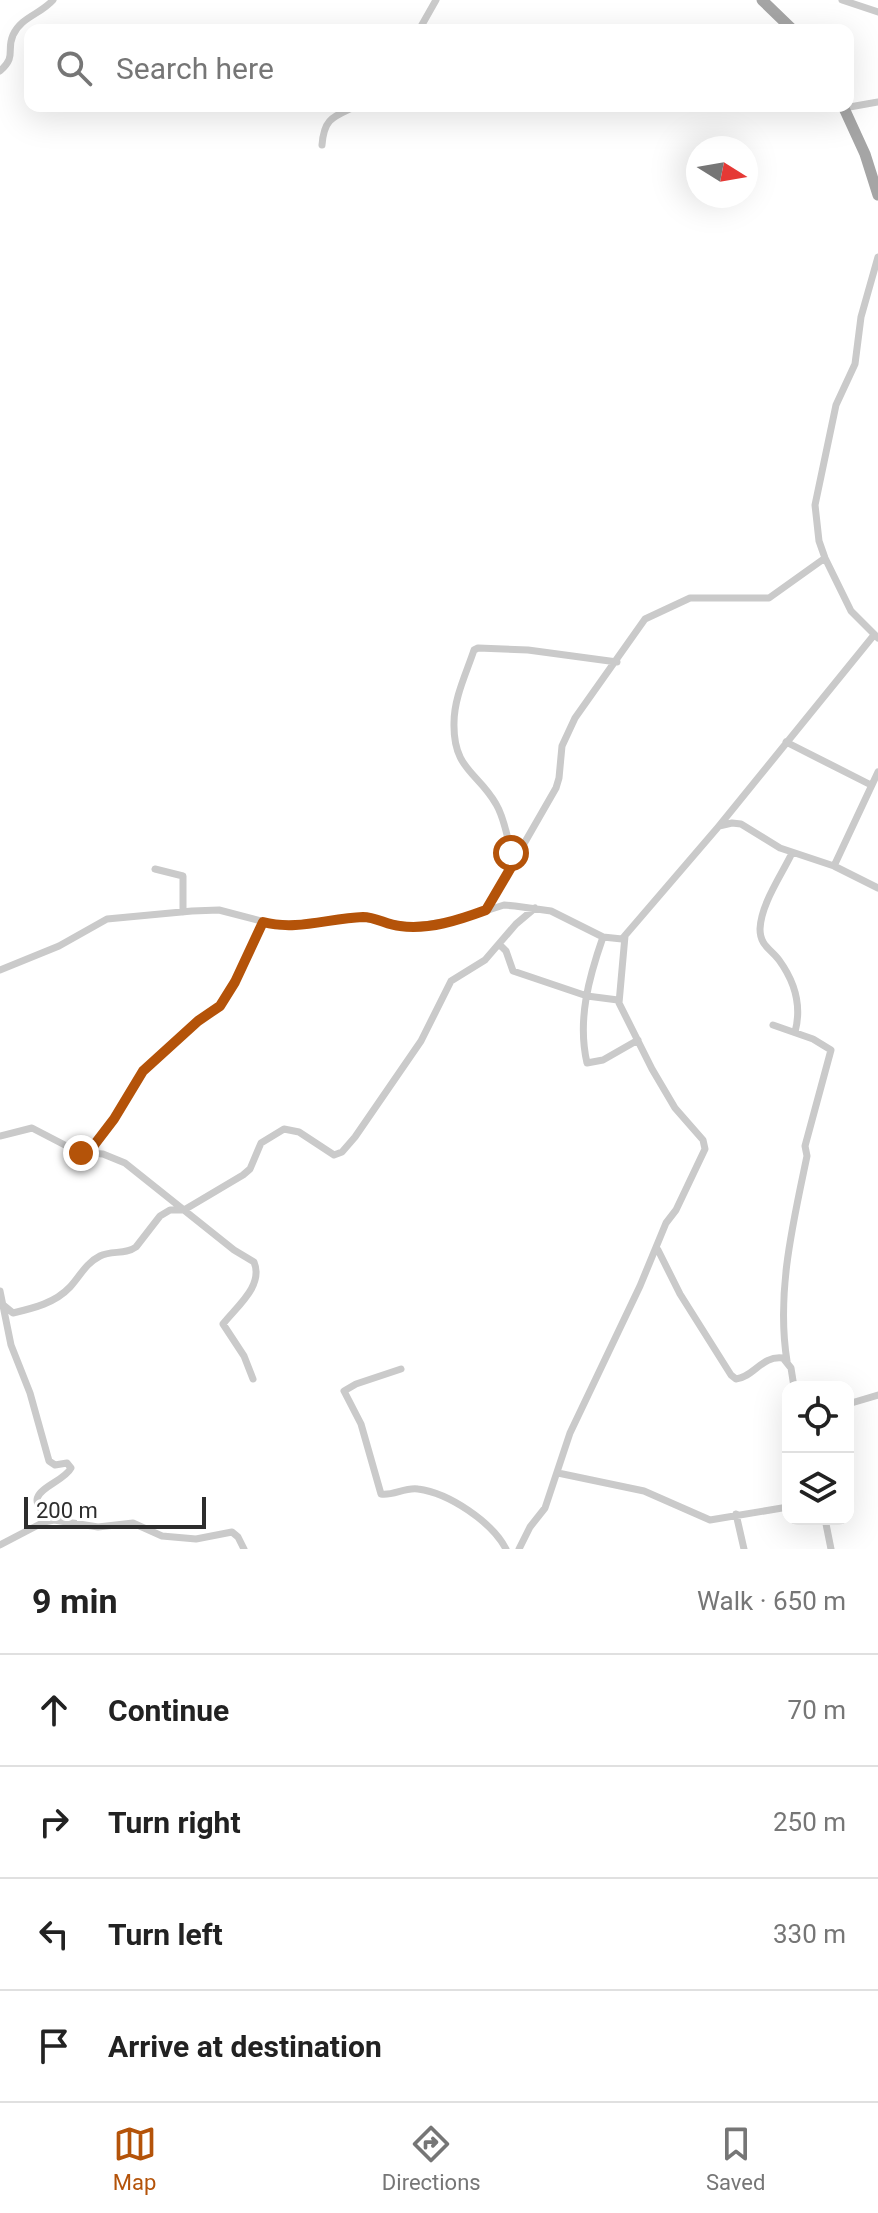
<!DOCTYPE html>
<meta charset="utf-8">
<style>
:root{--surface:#fff;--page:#f2f2f2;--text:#222;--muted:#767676;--line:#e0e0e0;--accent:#b45309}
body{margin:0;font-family:Roboto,sans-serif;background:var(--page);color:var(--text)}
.controls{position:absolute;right:24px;bottom:24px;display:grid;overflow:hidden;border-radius:16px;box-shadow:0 8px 32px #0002}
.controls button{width:72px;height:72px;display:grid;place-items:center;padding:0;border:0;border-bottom:2px solid var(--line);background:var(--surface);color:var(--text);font:40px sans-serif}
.compass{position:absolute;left:686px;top:136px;width:72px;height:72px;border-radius:50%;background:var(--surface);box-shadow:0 8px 32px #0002;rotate:101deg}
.scale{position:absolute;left:24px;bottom:20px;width:182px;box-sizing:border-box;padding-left:8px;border:4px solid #2d2d2d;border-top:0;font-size:22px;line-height:28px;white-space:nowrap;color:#2d2d2d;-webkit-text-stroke:6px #fff;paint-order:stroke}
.stop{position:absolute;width:24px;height:24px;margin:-18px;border:6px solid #b45309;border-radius:50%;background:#fff}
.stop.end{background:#b45309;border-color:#fff;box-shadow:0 2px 8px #0008}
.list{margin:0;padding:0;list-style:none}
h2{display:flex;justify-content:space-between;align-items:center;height:104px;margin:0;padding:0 32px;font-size:34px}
h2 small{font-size:26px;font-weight:400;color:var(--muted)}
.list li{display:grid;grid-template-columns:52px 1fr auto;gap:24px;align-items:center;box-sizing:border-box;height:112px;padding:0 32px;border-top:2px solid var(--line)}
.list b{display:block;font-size:30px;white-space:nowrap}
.list em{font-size:26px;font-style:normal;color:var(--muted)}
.icon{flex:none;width:44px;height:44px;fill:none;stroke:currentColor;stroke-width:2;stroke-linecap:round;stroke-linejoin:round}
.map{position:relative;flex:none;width:878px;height:1549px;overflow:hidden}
.search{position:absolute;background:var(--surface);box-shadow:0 8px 32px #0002;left:24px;right:24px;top:24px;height:88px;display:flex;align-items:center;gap:20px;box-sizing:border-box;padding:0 28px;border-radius:16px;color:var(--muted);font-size:30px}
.sheet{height:552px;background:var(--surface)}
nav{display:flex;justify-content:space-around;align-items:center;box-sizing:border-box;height:112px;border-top:2px solid var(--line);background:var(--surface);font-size:22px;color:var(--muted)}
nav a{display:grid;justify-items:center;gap:4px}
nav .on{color:var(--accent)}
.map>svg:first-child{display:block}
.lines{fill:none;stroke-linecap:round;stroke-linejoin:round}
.minor{stroke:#cacaca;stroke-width:7}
.primary{stroke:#a5a5a5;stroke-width:11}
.route{stroke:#b45309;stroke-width:10}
</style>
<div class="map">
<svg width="878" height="1549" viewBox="0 0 878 1549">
<rect width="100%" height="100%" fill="#fff"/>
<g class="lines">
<path class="minor" d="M 842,0 L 878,12
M 419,30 L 436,0
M 0,71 C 17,56 6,51 13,35 C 21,17 41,14 53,0
M 844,108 L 878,102
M 322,145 C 324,118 333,117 356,106
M 878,257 L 861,317 L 855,364 L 836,405 L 815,505 L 819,541 L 825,558 L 851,611 L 878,638
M 786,742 L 871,785
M 719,826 L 874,635
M 792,853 C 781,876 761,904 760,929 C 760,946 771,949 779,960 C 795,982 802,1006 795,1032
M 513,864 C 510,847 505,819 496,804 C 478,772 453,770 454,723 C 454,698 466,674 474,650 L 478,648 L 528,650 L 617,662
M 834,866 L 878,772
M 155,869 L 183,876 L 183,912
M 486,910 L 556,788 L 559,778 L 562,746 L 575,718 L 645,619 L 690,598 L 769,598 L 825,558
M 603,937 C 589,977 577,1020 587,1063 L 603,1060 L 638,1040
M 499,944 L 506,951 L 513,971 L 587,996 L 618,1000
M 0,970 L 59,946 L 107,919 L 192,911 L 219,910 L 280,926 L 359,917 L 410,927 L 457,920 L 504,905 L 515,906 L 551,911 L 603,937 L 622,939 L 719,826 L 732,823 L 741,824 L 780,848 L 834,866 L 878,888
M 773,1025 L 813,1039 L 831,1050 L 805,1146 L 807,1156 C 793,1223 776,1293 787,1361
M 0,1136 L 32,1128 L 84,1155 L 88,1153 L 114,1119 L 143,1071 L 198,1021 L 220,1006 L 235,982 L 263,922
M 88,1153 L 103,1154 L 125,1163 L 234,1250 L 254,1262 C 264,1286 236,1307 223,1324 L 244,1356 L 253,1379
M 658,1250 L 680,1294 L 731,1375 L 736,1379 C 754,1377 762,1355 783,1358 L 791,1368 L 794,1387
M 0,1291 L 11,1345 L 30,1393 L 49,1461 L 55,1465 L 67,1463 L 71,1468 C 62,1486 11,1492 54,1520
M 2,1304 L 13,1313 C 34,1308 55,1303 70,1287 C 80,1276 86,1263 100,1256 C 112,1250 125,1255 136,1247 L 160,1216 L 170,1210 L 184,1210 L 243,1175 L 250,1169 L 261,1143 L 284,1129 L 299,1132 L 334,1155 L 342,1152 L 355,1137 L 421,1041 L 451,981 L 485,960 L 516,924 L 535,908
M 401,1369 L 356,1384 L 344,1391 L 361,1424 L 381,1494 C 393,1496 405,1487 418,1489 C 449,1493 492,1522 506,1549
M 848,1404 L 878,1395
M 558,1473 L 644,1491 L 710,1520 L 788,1507
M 736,1514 L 744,1549
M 825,1519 L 831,1549
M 0,1545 L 44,1522 L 54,1520 L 98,1527 L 133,1523 L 162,1536 L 196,1539 L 232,1532 L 238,1537 L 244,1549
M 519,1549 L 530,1527 L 545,1508 L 570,1433 L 640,1286 L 666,1223 L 676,1210 L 705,1149 L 703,1140 L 675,1108 L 652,1069 L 619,1003 L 625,936"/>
<path class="primary" d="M 762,0 L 793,30
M 843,106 L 865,154 L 878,195"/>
</g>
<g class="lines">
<path class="route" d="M 81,1153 L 88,1153 L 114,1119 L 143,1071 L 198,1021 L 220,1006 L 235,982 L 263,922 C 297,931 329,918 363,917 C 376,917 387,925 400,926 C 429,930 459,920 486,910 L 513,864 L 511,853"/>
</g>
</svg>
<div class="controls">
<button><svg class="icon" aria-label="locate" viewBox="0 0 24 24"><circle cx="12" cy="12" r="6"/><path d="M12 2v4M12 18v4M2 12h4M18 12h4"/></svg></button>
<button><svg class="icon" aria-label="layers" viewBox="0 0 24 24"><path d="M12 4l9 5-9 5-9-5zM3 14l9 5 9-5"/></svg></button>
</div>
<svg class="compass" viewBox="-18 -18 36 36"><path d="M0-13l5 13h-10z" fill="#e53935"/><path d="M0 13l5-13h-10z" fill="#767676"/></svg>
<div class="scale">200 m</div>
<div class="stop" style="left:511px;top:853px"></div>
<div class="stop end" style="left:81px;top:1153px"></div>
<div class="search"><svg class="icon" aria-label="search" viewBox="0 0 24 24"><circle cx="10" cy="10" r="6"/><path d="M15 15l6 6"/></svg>Search here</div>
</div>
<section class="sheet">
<h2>9 min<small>Walk · 650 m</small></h2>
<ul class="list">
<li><svg class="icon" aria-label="ahead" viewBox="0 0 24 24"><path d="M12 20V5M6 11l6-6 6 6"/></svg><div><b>Continue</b></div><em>70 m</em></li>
<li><svg class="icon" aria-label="right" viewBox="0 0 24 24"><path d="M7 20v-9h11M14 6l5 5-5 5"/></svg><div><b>Turn right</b></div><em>250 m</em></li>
<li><svg class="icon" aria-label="left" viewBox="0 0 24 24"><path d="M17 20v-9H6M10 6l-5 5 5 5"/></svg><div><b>Turn left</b></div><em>330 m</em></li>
<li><svg class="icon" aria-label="arrive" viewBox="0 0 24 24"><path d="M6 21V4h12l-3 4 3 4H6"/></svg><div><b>Arrive at destination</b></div></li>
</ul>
</section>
<nav>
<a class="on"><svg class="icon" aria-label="map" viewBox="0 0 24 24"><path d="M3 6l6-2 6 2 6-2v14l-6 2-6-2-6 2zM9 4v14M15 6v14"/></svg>Map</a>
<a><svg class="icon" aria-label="directions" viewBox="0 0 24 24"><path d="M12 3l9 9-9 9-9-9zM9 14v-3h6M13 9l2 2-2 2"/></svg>Directions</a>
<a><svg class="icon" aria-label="saved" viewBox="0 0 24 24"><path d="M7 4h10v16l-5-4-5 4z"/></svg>Saved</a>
</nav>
